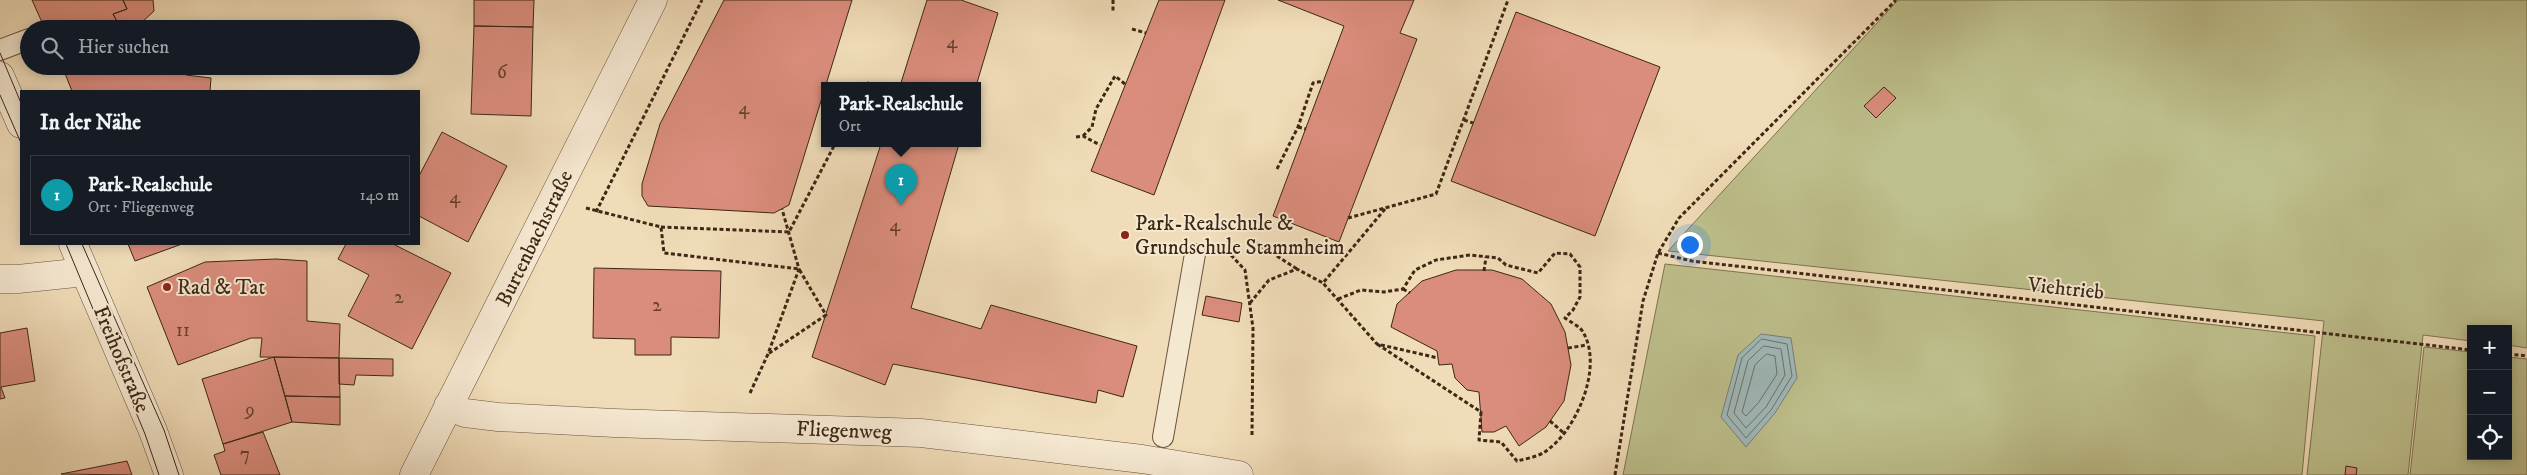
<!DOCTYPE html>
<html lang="de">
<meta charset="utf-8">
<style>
:root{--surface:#171b24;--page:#20242c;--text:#f1f3f6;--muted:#9ea1a6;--line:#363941;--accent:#c59692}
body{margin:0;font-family:"IM FELL DW Pica",serif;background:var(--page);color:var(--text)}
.controls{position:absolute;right:15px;bottom:15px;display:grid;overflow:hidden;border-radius:0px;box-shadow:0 2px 12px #0003}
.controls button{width:45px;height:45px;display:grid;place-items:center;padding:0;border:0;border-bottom:1px solid var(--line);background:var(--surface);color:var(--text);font:25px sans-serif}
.you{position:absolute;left:1689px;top:244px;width:18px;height:18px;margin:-12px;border:4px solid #fff;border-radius:50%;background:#1a73e8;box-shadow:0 0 0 8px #1a73e833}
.badge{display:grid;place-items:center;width:32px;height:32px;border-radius:50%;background:var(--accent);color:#fff;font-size:16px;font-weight:700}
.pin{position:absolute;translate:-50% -41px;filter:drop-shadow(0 1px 2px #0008)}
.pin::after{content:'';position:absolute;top:26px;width:18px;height:15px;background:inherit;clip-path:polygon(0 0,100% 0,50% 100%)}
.popup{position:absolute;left:821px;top:82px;width:160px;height:65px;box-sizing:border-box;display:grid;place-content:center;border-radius:0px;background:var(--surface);filter:drop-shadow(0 1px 4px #0005);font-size:16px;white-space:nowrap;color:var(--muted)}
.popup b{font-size:19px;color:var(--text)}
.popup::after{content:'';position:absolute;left:50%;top:100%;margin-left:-10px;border:10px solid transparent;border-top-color:var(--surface)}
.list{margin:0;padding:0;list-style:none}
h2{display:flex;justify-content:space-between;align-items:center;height:65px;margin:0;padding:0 20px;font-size:21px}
h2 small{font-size:16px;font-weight:400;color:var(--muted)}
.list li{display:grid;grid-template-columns:32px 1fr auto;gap:15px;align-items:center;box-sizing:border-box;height:80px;margin:0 10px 10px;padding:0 10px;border:1px solid var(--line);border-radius:0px}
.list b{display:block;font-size:19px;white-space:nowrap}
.list p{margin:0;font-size:16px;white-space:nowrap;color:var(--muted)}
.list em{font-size:16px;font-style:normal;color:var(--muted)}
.icon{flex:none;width:28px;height:28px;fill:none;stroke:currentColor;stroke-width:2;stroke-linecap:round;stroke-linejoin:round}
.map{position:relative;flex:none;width:2527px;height:475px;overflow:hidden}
.search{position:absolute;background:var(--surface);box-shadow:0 2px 12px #0003;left:20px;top:20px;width:400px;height:55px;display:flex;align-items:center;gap:12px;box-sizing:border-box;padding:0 18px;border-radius:28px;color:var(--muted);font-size:19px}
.panel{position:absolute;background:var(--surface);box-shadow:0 2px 12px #0003;left:20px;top:90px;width:400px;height:155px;border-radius:0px}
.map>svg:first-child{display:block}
.green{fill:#bdbf8c;stroke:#7d7350}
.water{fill:#9fb9ba;stroke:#787f78}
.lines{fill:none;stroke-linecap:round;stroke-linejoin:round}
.shore{stroke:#6e7068;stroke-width:1}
.building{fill:#db8d7d;stroke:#3d2715}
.service-casing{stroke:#6a543e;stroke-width:22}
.minor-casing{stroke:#6a543e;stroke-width:29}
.tertiary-casing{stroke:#6a543e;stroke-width:29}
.path{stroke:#3d2715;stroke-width:3;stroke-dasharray:4 2.5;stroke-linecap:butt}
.service{stroke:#f5e8d1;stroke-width:20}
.minor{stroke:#f5e8d1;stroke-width:28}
.tertiary{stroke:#f5e8d1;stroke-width:28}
.tram{stroke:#3d2715;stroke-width:1}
.poi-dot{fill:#8f2418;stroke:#f5e8d1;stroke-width:2}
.labels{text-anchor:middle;stroke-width:4;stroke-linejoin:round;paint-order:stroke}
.number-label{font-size:19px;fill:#64402f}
.poi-label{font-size:21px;fill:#3d2715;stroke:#f5e8d1;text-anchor:start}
.street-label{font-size:21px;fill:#3d2715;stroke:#f5e8d1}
</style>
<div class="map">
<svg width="2527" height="475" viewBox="0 0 2527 475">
<rect width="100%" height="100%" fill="#f0dcb8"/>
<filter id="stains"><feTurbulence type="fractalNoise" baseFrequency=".004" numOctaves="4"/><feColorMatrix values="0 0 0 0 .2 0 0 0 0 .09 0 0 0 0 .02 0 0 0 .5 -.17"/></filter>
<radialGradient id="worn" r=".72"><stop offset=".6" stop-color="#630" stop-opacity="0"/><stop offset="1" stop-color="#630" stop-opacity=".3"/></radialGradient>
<path class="green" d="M 1898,0 L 2527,0 L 2527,348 L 2508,345 L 2508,329 L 2471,329 L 2471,341 L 2423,335 L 2408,475 L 2307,475 L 2324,321 L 1668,251 Z
M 1665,264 L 2315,336 L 2302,475 L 1623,475 Z
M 2424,347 L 2471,352 L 2471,456 L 2508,456 L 2508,357 L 2527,359 L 2527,475 L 2410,475 Z"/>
<path class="water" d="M 1761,334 L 1791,338 L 1797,378 L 1775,413 L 1746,447 L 1721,417 L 1738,355 Z"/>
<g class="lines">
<path class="shore" d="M 1762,339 L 1787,344 L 1792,376 L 1771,410 L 1746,438 L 1727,415 L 1742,358 Z
M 1764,346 L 1781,349 L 1785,375 L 1766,407 L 1746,428 L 1734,413 L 1748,361 Z
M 1767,354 L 1775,356 L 1777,374 L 1759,402 L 1746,416 L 1742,412 L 1755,365 Z"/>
</g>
<path class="building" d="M 32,0 L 123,0 L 127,9 L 113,14 L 121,29 L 45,29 Z
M 123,0 L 153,0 L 154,11 L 140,24 L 118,23 L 113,14 L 127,9 Z
M 474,0 L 534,0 L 533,27 L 474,26 Z
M 724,0 L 852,0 L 789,205 L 774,213 L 648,206 L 642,196 L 642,184 L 660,124 Z
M 927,0 L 961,0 L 998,13 L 976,86 L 900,86 Z
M 1159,0 L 1225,0 L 1154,195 L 1091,171 Z
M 1278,0 L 1414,0 L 1400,33 L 1417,39 L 1339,242 L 1273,216 L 1344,26 Z
M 1516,12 L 1660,67 L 1595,236 L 1451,181 Z
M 474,26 L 533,27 L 531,116 L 471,114 Z
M 62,66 L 186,66 L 186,75 L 211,78 L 210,91 L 72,91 Z
M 1884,87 L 1896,98 L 1876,118 L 1864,106 Z
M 442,132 L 507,166 L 468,242 L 419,216 L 419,176 Z
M 881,144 L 959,144 L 911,308 L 981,329 L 991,305 L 1137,346 L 1123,397 L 1098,390 L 1096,403 L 893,364 L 885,385 L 812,357 Z
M 128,244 L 182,244 L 135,261 Z
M 346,244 L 393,244 L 451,273 L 412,349 L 348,316 L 369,275 L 338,259 Z
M 276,259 L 307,261 L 307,321 L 340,324 L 339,358 L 260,357 L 262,338 L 251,338 L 178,365 L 147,287 L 205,262 Z
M 594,268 L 721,271 L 719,338 L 671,337 L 671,355 L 635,355 L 635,339 L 593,338 Z
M 1456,270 L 1492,270 L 1522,279 L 1551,304 L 1565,332 L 1571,365 L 1564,401 L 1546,427 L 1519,446 L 1506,426 L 1494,432 L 1482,432 L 1479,392 L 1467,390 L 1455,378 L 1452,364 L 1439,365 L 1437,351 L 1391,327 L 1397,304 L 1422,281 Z
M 1206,296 L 1242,303 L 1239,322 L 1202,315 Z
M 27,328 L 35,381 L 1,387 L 5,398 L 0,399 L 0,333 Z
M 274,357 L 339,358 L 340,397 L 285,396 Z
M 274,357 L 292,422 L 223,444 L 202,379 Z
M 339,358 L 393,359 L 393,376 L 356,375 L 354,385 L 339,384 Z
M 285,396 L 340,397 L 340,425 L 292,422 Z
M 263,432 L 280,475 L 221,475 L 214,455 L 225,451 L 223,444 Z
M 127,461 L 132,475 L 61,474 Z
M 2346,466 L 2357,468 L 2356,475 L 2345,475 Z"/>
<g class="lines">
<defs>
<path id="service" d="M 0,50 L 29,39
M 1163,437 L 1195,254"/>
<path id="minor" d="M 0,279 L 18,279 L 85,272
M 448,406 L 465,413 L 498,417 L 614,423 L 921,433 L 1142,459 L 1239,475
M 414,475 L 653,0"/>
<path id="tertiary" d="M 0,76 L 21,124
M 73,244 L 153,431 L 169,475"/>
</defs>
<use href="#service" class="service-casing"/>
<use href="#minor" class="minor-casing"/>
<use href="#tertiary" class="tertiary-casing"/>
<path class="path" d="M 1113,0 L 1113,11
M 1132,29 L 1146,33
M 866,86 L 868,83 L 888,86
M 1464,120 L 1473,123
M 1298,127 L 1306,129
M 1083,136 L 1092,127 L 1096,109 L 1115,76 L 1125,84
M 1076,137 L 1083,136 L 1100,145
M 1277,169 L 1298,127 L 1313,83 L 1323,81
M 586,208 L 661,227 L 664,253 L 799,269 L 826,315 L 768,354
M 1385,209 L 1323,283 L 1377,344 L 1438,358
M 596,212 L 702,0
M 1348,218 L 1436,194 L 1508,0
M 661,227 L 789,232 L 835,144
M 1255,242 L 1297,269
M 1658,253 L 1692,261 L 2471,350
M 1231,255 L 1245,270 L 1253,328 L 1252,436
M 1484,271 L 1486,257
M 1403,289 L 1410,293
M 1338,299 L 1361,290 L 1384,292 L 1403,289 L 1415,270 L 1436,260 L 1470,255 L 1498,258 L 1506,265 L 1538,273 L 1555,253 L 1570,254 L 1580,267 L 1580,297 L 1573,310 L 1565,318 C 1570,322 1580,326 1583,332 C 1604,367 1576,433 1543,453 C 1536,457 1525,459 1517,461 L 1501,442 L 1479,440 L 1481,412 L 1377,344
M 1250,303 L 1269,280 L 1297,269 L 1323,283
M 1568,348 L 1587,345
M 2508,354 L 2527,356
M 750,393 L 768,354 L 799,269 L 782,209
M 1550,421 L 1565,434
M 1615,475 L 1643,301 L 1658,253 L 1679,218 L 1896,0"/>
<use href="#service" class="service"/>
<use href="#minor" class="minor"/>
<use href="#tertiary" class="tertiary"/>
<path class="tram" d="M 0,53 L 21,103
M 0,95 L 21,143
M 66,244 L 145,434 L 159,475
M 82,244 L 164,430 L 179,475"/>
</g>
<g class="poi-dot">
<circle cx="1125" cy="235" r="5"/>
<circle cx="167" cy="287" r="5"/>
</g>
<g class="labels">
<g class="number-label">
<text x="952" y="48">4</text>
<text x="502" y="78">6</text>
<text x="744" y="114">4</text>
<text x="455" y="203">4</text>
<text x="895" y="231">4</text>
<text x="399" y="303">2</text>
<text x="657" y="311">2</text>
<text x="183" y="336">11</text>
<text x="250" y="416">9</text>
<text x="245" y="460">7</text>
</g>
<g class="poi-label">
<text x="1135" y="230">Park-Realschule &amp;<tspan x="1135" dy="24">Grundschule Stammheim</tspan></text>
<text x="177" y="294">Rad &amp; Tat</text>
</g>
<g class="street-label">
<text transform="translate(534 238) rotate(-64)" y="7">Burtenbachstraße</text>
<text transform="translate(2066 288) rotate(6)" y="7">Viehtrieb</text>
<text transform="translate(122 359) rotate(67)" y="7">Freihofstraße</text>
<text transform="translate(844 430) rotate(2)" y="7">Fliegenweg</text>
</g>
</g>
<rect width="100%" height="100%" filter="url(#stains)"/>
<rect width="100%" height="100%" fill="url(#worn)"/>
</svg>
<div class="controls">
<button>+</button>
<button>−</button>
<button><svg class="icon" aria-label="locate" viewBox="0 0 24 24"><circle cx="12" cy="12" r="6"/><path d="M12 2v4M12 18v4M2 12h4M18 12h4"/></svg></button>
</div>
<div class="you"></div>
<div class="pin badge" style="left:901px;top:205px;background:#0f9aa8">1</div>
<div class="popup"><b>Park-Realschule</b>Ort</div>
<div class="search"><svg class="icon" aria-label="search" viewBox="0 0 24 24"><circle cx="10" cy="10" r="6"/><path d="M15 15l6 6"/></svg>Hier suchen</div>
<section class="panel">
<h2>In der Nähe<small></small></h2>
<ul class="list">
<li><span class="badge" style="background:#0f9aa8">1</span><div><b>Park-Realschule</b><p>Ort · Fliegenweg</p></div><em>140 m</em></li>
</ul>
</section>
</div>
